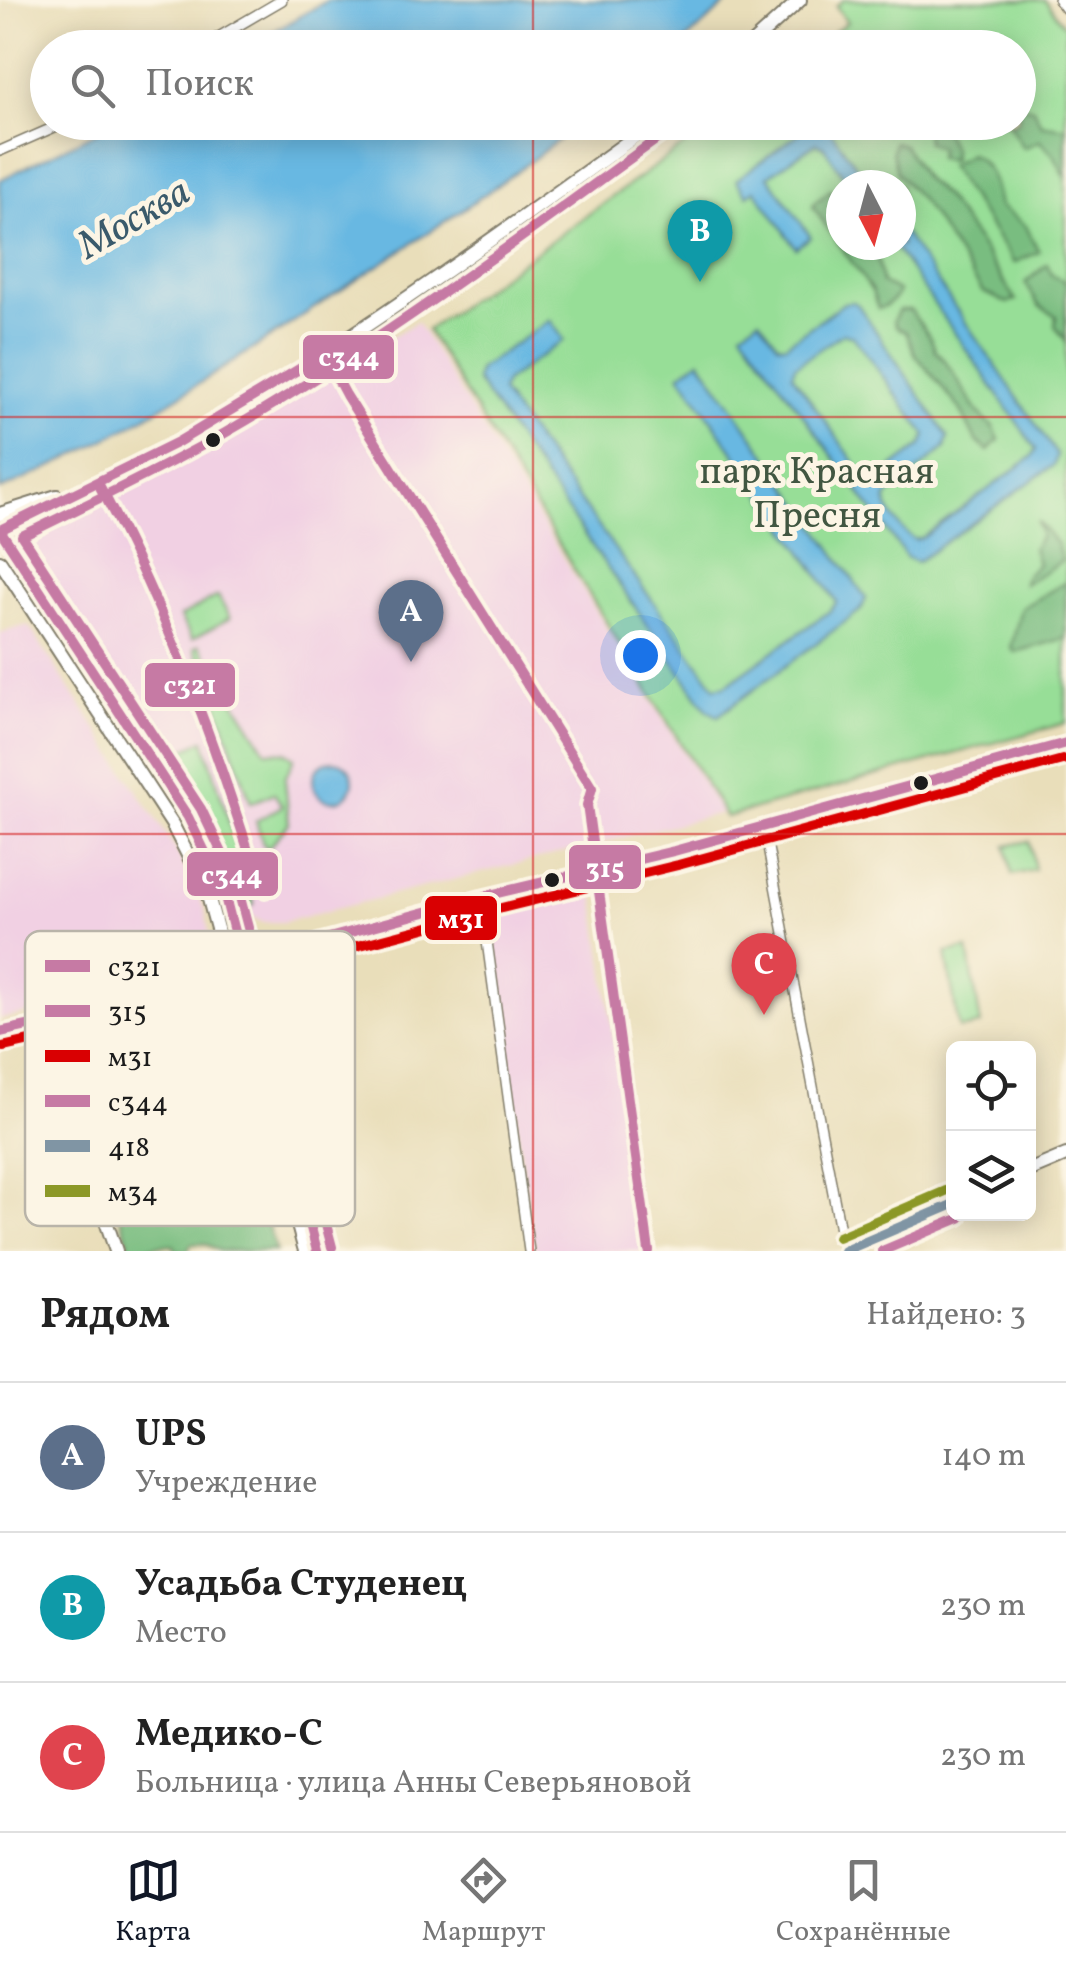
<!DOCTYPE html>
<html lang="ru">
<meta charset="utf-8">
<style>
:root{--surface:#fff;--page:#f2f2f2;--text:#222;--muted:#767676;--line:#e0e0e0;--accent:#111827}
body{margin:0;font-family:Vollkorn,serif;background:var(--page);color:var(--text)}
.controls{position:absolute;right:30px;bottom:30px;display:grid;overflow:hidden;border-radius:15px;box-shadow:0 5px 25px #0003}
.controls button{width:90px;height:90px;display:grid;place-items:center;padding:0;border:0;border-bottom:2px solid var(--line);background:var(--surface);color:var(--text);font:50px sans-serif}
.compass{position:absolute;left:826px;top:170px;width:90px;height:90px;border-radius:50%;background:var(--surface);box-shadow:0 5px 25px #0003;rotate:174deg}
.you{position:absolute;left:640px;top:655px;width:35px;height:35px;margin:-25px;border:8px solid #fff;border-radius:50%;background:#1a73e8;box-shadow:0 0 0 15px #1a73e833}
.badge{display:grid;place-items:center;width:65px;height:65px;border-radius:50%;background:var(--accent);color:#fff;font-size:32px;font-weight:700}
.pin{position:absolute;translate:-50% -82px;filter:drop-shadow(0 2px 5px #0008)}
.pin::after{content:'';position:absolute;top:52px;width:35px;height:30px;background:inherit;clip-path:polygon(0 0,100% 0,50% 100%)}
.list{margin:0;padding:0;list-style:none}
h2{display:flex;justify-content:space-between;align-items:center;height:130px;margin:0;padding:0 40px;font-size:42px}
h2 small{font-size:32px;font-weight:400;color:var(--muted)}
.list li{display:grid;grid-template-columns:65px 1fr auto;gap:30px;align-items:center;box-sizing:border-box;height:150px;padding:0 40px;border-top:2px solid var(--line)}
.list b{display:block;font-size:38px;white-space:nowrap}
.list p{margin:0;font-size:32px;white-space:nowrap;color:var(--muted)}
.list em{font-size:32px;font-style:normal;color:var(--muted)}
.icon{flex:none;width:55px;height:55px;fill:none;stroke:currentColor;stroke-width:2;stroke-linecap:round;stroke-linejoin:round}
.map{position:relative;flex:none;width:1066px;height:1251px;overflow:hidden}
.search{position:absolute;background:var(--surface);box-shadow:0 5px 25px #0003;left:30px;right:30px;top:30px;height:110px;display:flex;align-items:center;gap:25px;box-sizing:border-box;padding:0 35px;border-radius:55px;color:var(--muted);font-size:38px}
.sheet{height:580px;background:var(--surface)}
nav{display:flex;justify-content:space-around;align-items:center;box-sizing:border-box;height:140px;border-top:2px solid var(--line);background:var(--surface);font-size:28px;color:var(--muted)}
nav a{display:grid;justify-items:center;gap:5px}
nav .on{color:var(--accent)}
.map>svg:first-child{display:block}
.built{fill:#f1d0e3}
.green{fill:#97de97;stroke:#5a7d5a;stroke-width:2.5;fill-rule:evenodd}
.forest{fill:#79bd80;stroke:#4a6c4e;stroke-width:2.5}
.water{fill:#67b8e2;stroke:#426a7f;stroke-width:2.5;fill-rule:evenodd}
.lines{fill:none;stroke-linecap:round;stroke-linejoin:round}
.street-casing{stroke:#827d6b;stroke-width:12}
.secondary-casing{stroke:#827d6b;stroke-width:16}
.street{stroke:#fff;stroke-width:9}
.secondary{stroke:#fff;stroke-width:12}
.bus-1-casing{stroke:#fcf5e5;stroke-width:18}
.bus-2-casing{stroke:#fcf5e5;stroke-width:18}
.bus-3-casing{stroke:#fcf5e5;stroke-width:18}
.bus-4-casing{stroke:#fcf5e5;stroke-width:18}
.bus-5-casing{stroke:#fcf5e5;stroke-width:18}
.bus-6-casing{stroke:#fcf5e5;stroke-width:18}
.bus-1{stroke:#c67aa4;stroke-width:10}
.bus-2{stroke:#c67aa4;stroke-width:10}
.bus-3{stroke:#d90002;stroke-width:10}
.bus-4{stroke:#c67aa4;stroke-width:10}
.bus-5{stroke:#8095a4;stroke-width:10}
.bus-6{stroke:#8c9827;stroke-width:10}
.grid{fill:none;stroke:#d62828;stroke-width:2.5;stroke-opacity:0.55}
.bus-dot{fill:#1c1c1c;stroke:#fcf5e5;stroke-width:4}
.labels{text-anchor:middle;stroke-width:10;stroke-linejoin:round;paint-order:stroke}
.park-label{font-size:38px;fill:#415641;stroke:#fcf5e5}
.water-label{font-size:40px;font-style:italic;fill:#3a5a6b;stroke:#fcf5e5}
.key{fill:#fcf5e5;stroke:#b9b4a9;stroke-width:2.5}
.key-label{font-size:28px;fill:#1c1c1c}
.line-badge{stroke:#fcf5e5;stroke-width:4}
.badge-label{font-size:28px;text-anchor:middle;font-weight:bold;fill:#fff}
</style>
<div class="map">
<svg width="1066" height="1251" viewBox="0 0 1066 1251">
<rect width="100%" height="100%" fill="#fcf5e5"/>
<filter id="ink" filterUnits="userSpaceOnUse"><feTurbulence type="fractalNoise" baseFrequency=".01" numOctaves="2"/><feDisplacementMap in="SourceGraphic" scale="20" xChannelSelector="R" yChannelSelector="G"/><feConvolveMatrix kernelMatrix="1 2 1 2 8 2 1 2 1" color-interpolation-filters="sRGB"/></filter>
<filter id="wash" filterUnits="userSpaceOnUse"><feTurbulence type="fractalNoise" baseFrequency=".0048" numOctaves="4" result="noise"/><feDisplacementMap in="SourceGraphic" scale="40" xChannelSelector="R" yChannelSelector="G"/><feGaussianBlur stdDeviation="2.25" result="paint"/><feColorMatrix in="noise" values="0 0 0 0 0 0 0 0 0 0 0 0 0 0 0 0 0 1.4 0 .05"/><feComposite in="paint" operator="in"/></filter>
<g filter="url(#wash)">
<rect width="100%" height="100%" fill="#e9deba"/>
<path class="built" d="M 417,322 L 721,813 L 283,922 L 262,922 L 242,912 L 199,818 L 57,594 L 37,557 L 34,538 L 42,530 L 203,445 Z
M 28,625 L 175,848 L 205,910 L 210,940 L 200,962 L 184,972 L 101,998 L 0,1019 L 0,633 Z
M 582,886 L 589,887 L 594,895 L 643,1251 L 535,1251 L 488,922 L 495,910 Z"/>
<path class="green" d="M 843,0 L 1045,0 L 1066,28 L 1066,723 L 726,817 L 427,330 L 715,123 L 1018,122 L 1018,48 L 816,47 L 847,22 L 836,6 ZM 841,185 L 901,185 L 901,245 L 841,245 Z
M 218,596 L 230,618 L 192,639 L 180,617 Z
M 199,645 L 266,751 L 286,752 L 294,758 L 285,779 L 289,823 L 268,848 L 263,844 L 256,821 L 282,806 L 274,793 L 251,803 L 211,687 L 194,648 Z
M 204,740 L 254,904 L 247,909 L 204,812 L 170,757 Z
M 1029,841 L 1035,870 L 1012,875 L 1006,846 Z
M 968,949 L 981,1025 L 959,1029 L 946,953 Z"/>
<path class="forest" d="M 1023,106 L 1033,108 L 1041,124 L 1066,128 L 1066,178 L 1054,155 L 1040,141 L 1023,148 L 1008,123 L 1018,122 L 1019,107 Z
M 916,123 L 949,123 L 943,128 L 953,151 L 951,160 L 938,158 L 939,148 L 927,142 L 926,129 Z
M 894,142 L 904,145 L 923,177 L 945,197 L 976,239 L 1016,300 L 1007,303 L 983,292 L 924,204 L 897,173 L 892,152 Z
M 970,154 C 991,163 995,185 999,206 L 1026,226 L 1039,252 L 1014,263 L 949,166 Z
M 831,190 L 841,205 L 841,245 L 867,245 L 878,260 L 882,283 L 898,291 C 898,298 885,307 878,309 L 872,291 L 813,207 L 814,203 Z
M 1047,264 L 1052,275 L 1066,282 L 1066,341 L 1055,326 L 1056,316 L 1039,306 L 1025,283 Z
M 899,310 L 911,310 C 918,324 933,336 935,351 C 956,367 973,416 993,426 L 999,440 L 988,451 L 976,441 L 960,409 L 915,354 L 906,332 L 896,327 L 893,321 Z
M 1037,521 L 1057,544 L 1062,561 L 1024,584 L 1025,577 L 1038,564 L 1033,548 L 1041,536 Z
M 1066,582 L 1066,638 L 1015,652 L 1011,648 L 1021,608 Z
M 140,1024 L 169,1039 L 179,1037 L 186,1029 L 202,1026 L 227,1035 L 223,1060 L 243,1077 L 279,1208 L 268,1226 L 276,1251 L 220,1251 L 205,1244 L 191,1244 L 188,1251 L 176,1251 L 174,1246 C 157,1242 145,1251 130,1249 L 115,1197 L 104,1180 L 106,1160 L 100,1151 L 100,1141 L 104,1139 L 119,1143 L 138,1135 L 148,1140 L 150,1150 L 144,1175 C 171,1215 219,1165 201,1122 L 171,1112 C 164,1094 176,1078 180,1060 L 171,1048 L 143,1038 L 133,1038 L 118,1044 L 115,1054 L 102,1063 L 106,1071 L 116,1069 L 124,1075 L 117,1098 L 102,1103 L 78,1088 L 68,1056 L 71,1046 Z"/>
<path class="water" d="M 328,0 L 731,0 L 679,47 L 247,47 Z
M 116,122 L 579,122 L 579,123 C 500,188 414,242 329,298 C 223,369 119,441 0,490 L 0,180 Z
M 825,123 L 870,185 L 850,185 L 823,146 L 816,143 L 768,176 L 811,237 L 796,248 L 755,190 L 747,195 L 736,180 L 813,123 Z
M 901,229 L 1057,455 L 1054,465 L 917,562 L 907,558 L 742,331 L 759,319 L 778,344 L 785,345 L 844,303 L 852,302 L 858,305 L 948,437 L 945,448 L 886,497 C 886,512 903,532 915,540 L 922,538 L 1032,457 L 1036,449 L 893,245 L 901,245 ZM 843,333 L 853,336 L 926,435 L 922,445 L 875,481 L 865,477 L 792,374 L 795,366 Z
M 550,320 L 564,340 L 505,382 L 501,392 L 715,687 L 726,685 L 831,610 L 837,602 L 680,374 L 700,360 L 866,598 L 861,610 L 718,716 L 708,711 L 476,380 L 479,369 Z
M313 781a20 20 0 1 1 40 0a20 20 0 1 1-40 0Z"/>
</g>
<g filter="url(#ink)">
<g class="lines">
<defs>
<path id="street" d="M 1059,0 L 1066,9
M 200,48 L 282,0
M 0,151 L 66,122
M 764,827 L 844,1251
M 597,868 L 649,1251
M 481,897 L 529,1251"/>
<path id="secondary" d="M 747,48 L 800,0
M 0,514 L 57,496
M 0,530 L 188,817 L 223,889 L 317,1251
M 0,531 C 84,490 169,450 249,401 C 389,315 522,218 655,122
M 0,561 L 172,824 L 207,892 L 305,1251
M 39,1024 L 116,1251
M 0,1032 L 87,1013 L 262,956 L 481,897 L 674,851 L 1066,743
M 1028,1171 L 1066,1155
M 844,1251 L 954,1204"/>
</defs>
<use href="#street" class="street-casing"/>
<use href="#secondary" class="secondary-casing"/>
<use href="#street" class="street"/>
<use href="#secondary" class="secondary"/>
<defs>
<path id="bus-1" d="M 98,483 C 164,605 211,733 253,865 L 264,876 L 265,891
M 317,1251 L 223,889 L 188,817 L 0,530 L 178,442 L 324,354 L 346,395 L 592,788 L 587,805 L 649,1251"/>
<path id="bus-2" d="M 0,1032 L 87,1013 L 262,956 L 481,897 L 674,851 L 1066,743"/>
<path id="bus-3" d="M 3,1047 L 92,1027 L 266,970 L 485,912 L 678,865 L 1066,759"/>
<path id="bus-4" d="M 332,1247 L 236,882 L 201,809 L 22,536 C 90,503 159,470 225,433 C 378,345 521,237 664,134
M 882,1251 L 960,1218"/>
<path id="bus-5" d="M 844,1251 L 954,1204"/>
<path id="bus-6" d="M 838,1237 L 948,1190"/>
</defs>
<use href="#bus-1" class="bus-1-casing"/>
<use href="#bus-2" class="bus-2-casing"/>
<use href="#bus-3" class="bus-3-casing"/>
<use href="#bus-4" class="bus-4-casing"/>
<use href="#bus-5" class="bus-5-casing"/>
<use href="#bus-6" class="bus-6-casing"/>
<use href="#bus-1" class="bus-1"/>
<use href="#bus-2" class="bus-2"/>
<use href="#bus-3" class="bus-3"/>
<use href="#bus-4" class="bus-4"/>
<use href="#bus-5" class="bus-5"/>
<use href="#bus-6" class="bus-6"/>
</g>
</g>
<path class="grid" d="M 533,0 L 533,48M 533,122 L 533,1251M 0,417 L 1066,417M 0,834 L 1066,834"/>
<g class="bus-dot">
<circle cx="213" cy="440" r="9"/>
<circle cx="921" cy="783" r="9"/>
<circle cx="552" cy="880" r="9"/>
</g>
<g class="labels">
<g class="park-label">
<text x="817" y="483">парк Красная<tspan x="817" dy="44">Пресня</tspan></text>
</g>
<g class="water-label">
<text transform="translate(133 217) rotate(-30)" y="14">Москва</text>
</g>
</g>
<rect x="25" y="931" width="330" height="295" rx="15" class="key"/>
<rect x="45" y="960" width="45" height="12" fill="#c67aa4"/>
<rect x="45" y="1005" width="45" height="12" fill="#c67aa4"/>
<rect x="45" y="1050" width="45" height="12" fill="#d90002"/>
<rect x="45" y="1095" width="45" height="12" fill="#c67aa4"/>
<rect x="45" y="1140" width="45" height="12" fill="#8095a4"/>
<rect x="45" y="1185" width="45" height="12" fill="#8c9827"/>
<g class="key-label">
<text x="108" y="976">с321</text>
<text x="108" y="1021">315</text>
<text x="108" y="1066">м31</text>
<text x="108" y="1111">с344</text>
<text x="108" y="1156">418</text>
<text x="108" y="1201">м34</text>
</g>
<g class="line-badge">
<rect x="301" y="333" width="95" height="48" rx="10" fill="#c67aa4"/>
<rect x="143" y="661" width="94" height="48" rx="10" fill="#c67aa4"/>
<rect x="567" y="843" width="76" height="48" rx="10" fill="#c67aa4"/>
<rect x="185" y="850" width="95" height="48" rx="10" fill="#c67aa4"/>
<rect x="423" y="894" width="76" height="48" rx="10" fill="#d90002"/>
</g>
<g class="badge-label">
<text x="349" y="366">с344</text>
<text x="190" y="694">с321</text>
<text x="605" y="877">315</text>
<text x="232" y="884">с344</text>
<text x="461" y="928">м31</text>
</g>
</svg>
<div class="controls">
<button><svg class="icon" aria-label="locate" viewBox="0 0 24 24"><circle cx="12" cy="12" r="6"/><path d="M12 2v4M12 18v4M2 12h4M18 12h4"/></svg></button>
<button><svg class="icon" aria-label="layers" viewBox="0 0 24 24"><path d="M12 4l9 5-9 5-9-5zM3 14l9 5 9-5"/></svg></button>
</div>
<svg class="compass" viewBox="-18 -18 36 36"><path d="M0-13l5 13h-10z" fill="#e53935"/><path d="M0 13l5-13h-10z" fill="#767676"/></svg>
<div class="you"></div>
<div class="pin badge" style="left:411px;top:662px;background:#5c6f8a">A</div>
<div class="pin badge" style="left:700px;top:282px;background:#0f9aa8">B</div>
<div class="pin badge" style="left:764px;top:1015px;background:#e0444e">C</div>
<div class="search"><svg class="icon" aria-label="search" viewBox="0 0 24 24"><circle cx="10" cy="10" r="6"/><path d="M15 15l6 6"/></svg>Поиск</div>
</div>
<section class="sheet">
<h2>Рядом<small>Найдено: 3</small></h2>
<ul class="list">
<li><span class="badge" style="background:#5c6f8a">A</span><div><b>UPS</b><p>Учреждение</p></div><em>140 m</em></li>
<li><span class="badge" style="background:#0f9aa8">B</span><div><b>Усадьба Студенец</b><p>Место</p></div><em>230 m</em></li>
<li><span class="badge" style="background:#e0444e">C</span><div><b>Медико-С</b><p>Больница · улица Анны Северьяновой</p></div><em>230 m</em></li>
</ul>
</section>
<nav>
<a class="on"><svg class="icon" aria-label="map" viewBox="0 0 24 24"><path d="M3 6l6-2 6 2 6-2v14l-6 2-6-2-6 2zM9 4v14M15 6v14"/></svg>Карта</a>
<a><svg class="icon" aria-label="directions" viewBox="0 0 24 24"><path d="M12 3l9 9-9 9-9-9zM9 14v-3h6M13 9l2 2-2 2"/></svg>Маршрут</a>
<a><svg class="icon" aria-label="saved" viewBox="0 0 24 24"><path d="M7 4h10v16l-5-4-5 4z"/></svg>Сохранённые</a>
</nav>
